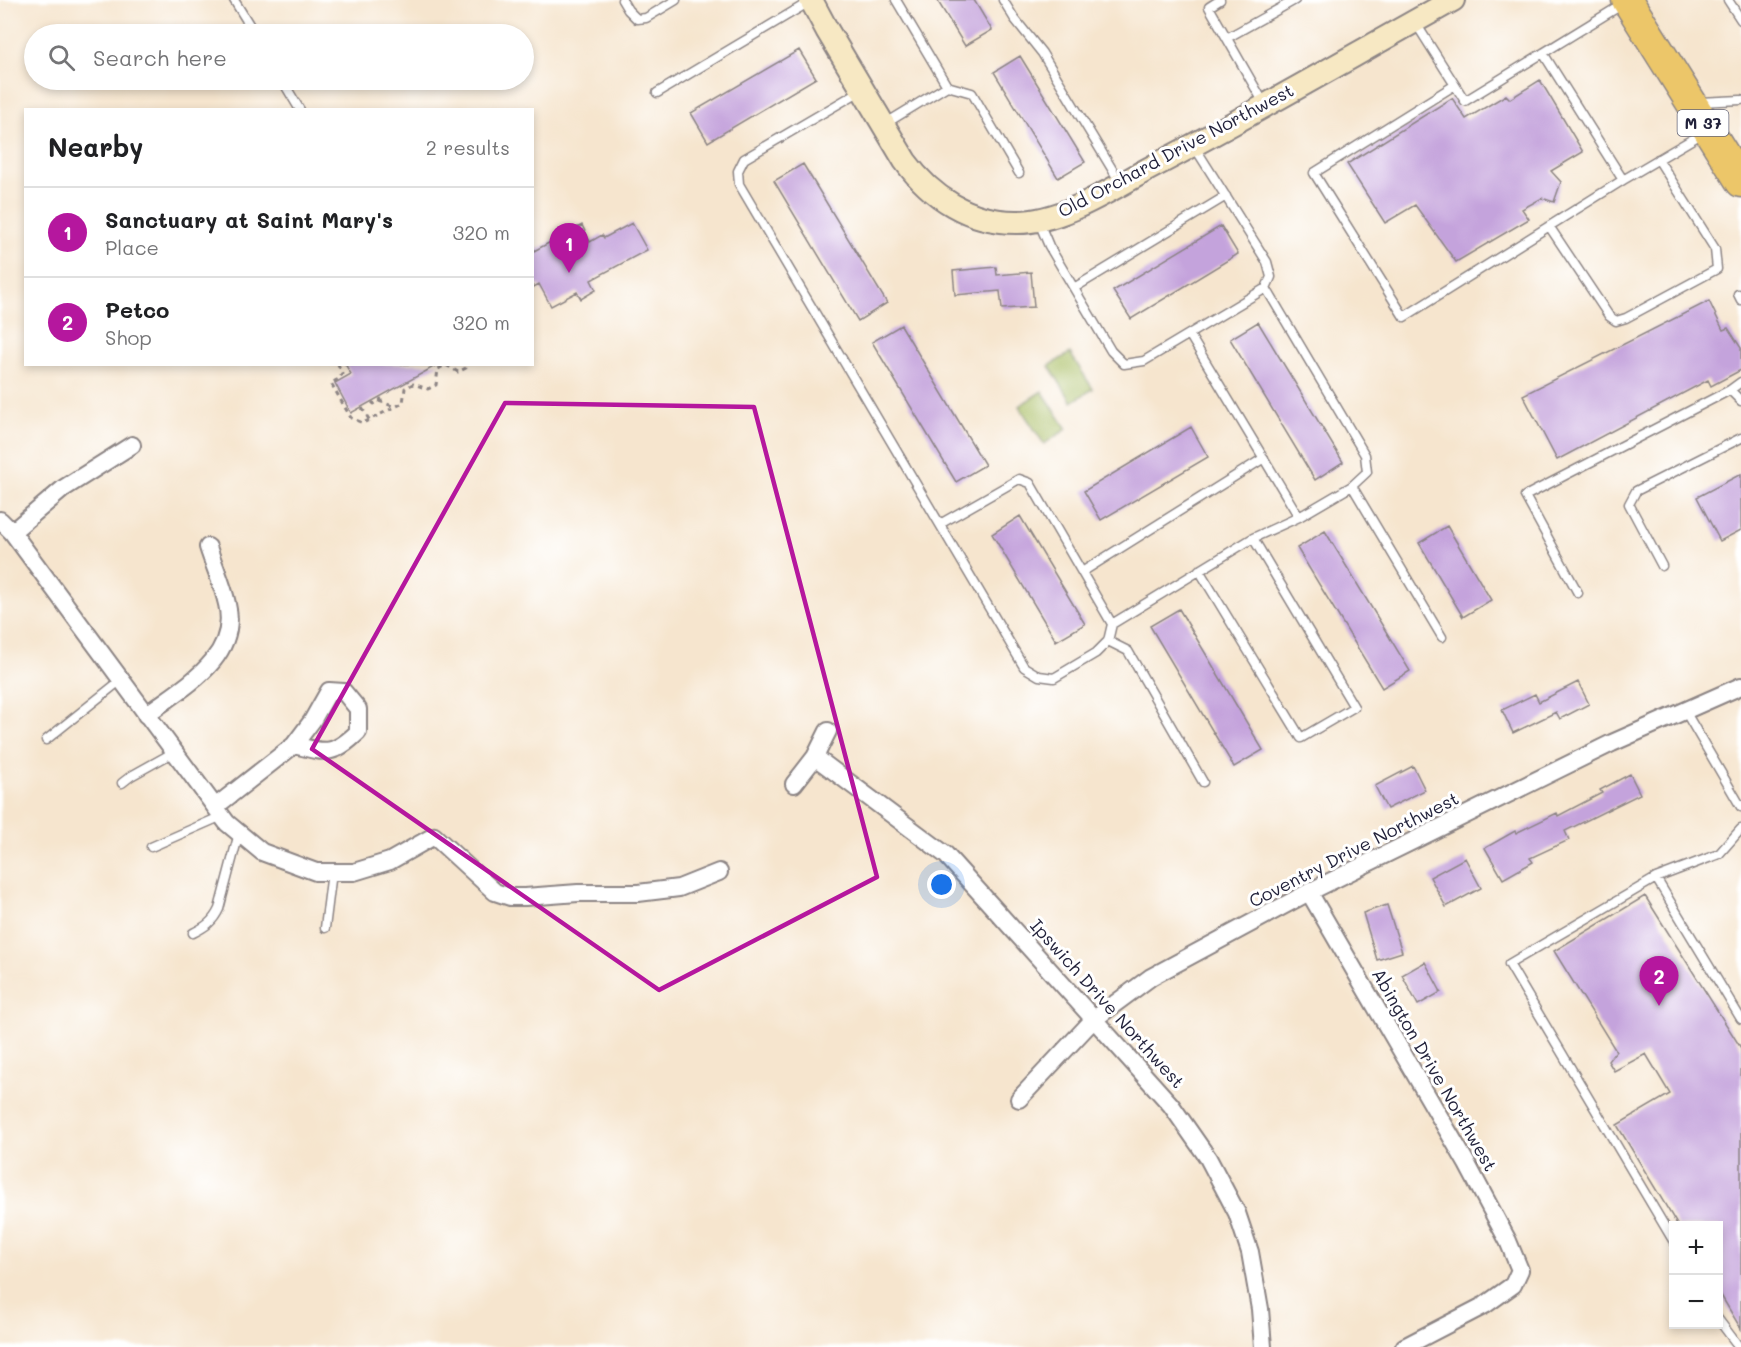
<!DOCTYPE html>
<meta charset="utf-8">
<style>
:root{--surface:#fff;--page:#f6f6f6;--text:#202124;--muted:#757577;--line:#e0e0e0;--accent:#b5179e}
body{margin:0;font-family:Mali,sans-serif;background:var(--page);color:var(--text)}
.controls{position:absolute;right:18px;bottom:18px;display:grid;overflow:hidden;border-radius:0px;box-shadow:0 3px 9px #0003}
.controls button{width:54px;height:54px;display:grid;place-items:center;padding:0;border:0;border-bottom:2px solid var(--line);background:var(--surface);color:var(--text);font:30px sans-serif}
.you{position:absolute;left:942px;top:885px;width:21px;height:21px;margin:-15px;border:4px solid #fff;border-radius:50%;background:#1a73e8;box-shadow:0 0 0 9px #1a73e833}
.badge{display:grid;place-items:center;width:39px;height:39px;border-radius:50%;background:var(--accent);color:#fff;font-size:20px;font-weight:700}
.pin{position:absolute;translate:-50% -50px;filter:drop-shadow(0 2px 3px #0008)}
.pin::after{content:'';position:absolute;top:32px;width:21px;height:18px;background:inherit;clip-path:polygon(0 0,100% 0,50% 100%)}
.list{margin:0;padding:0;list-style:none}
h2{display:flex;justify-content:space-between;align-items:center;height:78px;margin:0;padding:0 24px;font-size:26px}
h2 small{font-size:20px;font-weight:400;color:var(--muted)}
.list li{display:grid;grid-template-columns:39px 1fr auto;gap:18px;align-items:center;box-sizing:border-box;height:90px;padding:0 24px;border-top:2px solid var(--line)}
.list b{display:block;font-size:22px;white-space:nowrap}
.list p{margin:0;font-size:20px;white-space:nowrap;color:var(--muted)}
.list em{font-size:20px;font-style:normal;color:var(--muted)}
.icon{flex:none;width:33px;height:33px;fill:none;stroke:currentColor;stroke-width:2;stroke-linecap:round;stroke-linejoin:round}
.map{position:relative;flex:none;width:1741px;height:1347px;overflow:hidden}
.search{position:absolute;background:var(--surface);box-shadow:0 3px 9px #0003;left:24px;top:24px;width:510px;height:66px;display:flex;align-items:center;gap:15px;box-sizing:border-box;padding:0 21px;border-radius:33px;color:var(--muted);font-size:22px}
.panel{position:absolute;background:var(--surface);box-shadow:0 3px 9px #0003;left:24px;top:108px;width:510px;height:258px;border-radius:0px}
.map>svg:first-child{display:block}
.grass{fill:#a8bd62;stroke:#65704e;stroke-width:1.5}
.building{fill:#c4a3dc}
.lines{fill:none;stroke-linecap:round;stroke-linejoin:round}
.lane-casing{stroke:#8c8484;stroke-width:11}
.street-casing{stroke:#8c8484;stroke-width:20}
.secondary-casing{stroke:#8c8484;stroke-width:26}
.highway-casing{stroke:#8c8484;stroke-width:33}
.path{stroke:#8c8484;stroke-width:3;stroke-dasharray:4.5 4.5;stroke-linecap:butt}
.lane{stroke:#fff;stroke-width:8}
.street{stroke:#fff;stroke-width:16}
.secondary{stroke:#f7e8c3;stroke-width:22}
.highway{stroke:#ecc669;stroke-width:30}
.marked{fill:none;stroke:#b5179e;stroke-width:4.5;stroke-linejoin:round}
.labels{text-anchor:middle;stroke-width:6;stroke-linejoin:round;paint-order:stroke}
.shield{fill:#fff;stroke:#646476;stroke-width:1.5}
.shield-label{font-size:16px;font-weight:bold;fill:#22223b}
.street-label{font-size:18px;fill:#22223b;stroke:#fff}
</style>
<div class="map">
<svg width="1741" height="1347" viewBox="0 0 1741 1347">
<rect width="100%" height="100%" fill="#fff"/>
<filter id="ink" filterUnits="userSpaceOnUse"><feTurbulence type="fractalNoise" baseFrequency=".0167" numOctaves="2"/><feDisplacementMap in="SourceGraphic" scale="12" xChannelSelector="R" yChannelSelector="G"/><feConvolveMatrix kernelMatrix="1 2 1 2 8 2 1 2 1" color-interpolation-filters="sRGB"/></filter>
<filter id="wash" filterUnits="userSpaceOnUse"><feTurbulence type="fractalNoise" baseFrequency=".008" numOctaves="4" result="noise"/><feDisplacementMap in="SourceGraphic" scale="24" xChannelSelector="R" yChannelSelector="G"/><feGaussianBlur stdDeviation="1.35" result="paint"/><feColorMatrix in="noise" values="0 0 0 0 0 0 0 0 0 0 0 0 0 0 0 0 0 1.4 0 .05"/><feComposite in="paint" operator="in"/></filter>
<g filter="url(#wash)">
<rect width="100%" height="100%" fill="#f6e5ce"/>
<path class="grass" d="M 1070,353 L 1093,389 L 1072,402 L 1049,366 Z
M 1042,391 L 1067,429 L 1044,444 L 1019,406 Z"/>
<g id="blocks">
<path class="building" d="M 937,0 L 974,0 L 992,30 L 965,46 Z
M 799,50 L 816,78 L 708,142 L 691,113 Z
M 1020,56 L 1085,162 L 1058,178 L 994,72 Z
M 1540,80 L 1583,152 L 1551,171 L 1561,182 L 1554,202 L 1542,198 L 1522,209 L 1529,219 L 1456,262 L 1415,205 L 1385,223 L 1347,164 L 1452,98 L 1466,119 L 1506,95 L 1510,99 Z
M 803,164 L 887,303 L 858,321 L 774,181 Z
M 632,223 L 647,250 L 591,280 L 596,290 L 581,299 L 577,292 L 551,306 L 539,284 L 532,288 L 532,252 L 582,225 L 590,242 L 602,235 L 604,238 Z
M 1221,226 L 1238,254 L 1131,319 L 1113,291 Z
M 996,267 L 997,275 L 1031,272 L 1034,307 L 1002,309 L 1000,291 L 955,295 L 953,271 Z
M 1709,301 L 1723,330 L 1728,328 L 1741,348 L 1741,370 L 1711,386 L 1708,380 L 1557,460 L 1523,395 Z
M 1258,322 L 1343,462 L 1315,480 L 1230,339 Z
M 901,325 L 985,465 L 956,482 L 872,342 Z
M 345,364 L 439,364 L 351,413 L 335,383 L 351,374 Z
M 1191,427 L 1208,457 L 1101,520 L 1084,491 Z
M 1741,474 L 1741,530 L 1720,541 L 1697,497 Z
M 1020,516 L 1085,624 L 1056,641 L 992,534 Z
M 1447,526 L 1491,600 L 1463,617 L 1419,543 Z
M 1325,531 L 1410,671 L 1382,688 L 1297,548 Z
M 1179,609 L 1263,750 L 1234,767 L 1150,626 Z
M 1578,682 L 1589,704 L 1560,719 L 1556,712 L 1513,733 L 1502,710 L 1535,694 L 1539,702 Z
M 1413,766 L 1425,790 L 1387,809 L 1375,786 Z
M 1630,774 L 1640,794 L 1565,831 L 1569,840 L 1530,858 L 1533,862 L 1503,879 L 1485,848 L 1515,831 L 1516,833 L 1557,813 L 1558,816 L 1602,793 L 1600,790 Z
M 1465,858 L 1481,888 L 1446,907 L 1430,877 Z
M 1645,896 L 1741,1048 L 1741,1329 L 1719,1292 L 1719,1226 L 1678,1226 L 1617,1125 L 1670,1094 L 1646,1054 L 1614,1071 L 1608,1061 L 1616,1051 L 1554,951 Z
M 1387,905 L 1402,952 L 1377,960 L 1363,913 Z
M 1425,962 L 1441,992 L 1418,1005 L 1402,975 Z"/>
</g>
</g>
<g filter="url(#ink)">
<use href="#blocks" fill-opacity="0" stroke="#8c8484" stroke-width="1.5"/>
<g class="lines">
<defs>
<path id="lane" d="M 234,0 L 255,34
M 622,0 L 628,10 L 637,19 L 646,18 L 676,0
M 1003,0 L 1014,18 L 1042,53 L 1121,184
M 1220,0 L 1209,7 L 1265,105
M 1728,0 L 1741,20
M 1415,22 L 1465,101 L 1623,4
M 1227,38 L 1295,0
M 282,80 L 300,110
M 1455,85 L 1314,173 L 1404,317 L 1623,180 L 1543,53
M 947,86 L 972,93 L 1019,173
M 862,90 L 744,159 L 738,171 L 739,184 L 1024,667 L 1039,676 L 1054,678 L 1096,653 L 1108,641 L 1112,624 L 1030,483 L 1019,479 L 940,524
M 657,93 L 811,1
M 1700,102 L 1741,100
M 883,125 L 947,86 L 896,0
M 1623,180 L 1703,133
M 1038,220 L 1049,246 L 1111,351 L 1124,364 L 1144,361 L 1266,288 L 1271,277 L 1267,262 L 1194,146
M 1549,226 L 1609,316 L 1616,321 L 1626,318 L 1717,269 L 1715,249 L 1658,159
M 1074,288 L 1226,196
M 1738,294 L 1741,300
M 1189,334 L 1299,517
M 1730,390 L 1741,382
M 1352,486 L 1442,637
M 1662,566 L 1629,504 L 1636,491 L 1741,438
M 1199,570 L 1301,738 L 1354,707 L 1253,538
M 1082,572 L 1264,458
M 1578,593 L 1525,496 L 1730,390 L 1741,401
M 1112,624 L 1253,538 L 1299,517 L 1352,486 L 1367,472 L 1365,455 L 1266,288
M 1108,641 L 1128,651 L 1203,782
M 1685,711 L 1741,807
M 46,740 L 121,680
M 122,783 L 131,776 L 174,752
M 151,847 L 222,816
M 1656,878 L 1741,1019
M 325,928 L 332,872
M 193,933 C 205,927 213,922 219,909 L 239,833
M 1674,1242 L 1509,964 L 1656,878 L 1719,854 L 1741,829
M 1718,1319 L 1739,1347"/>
<path id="street" d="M 0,520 L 12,532 L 227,823 L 262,852 L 316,872 L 354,872 L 390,861 L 434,836 L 495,892 L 510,897 L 525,897 L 578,893 L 638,893 L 679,888 L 719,872
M 12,532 L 64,488 L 132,445
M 146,715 C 183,687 240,658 227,604 C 223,585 214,566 208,547
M 815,757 L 946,855 L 1171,1105 L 1208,1158 L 1237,1213 L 1250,1252 L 1260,1309 L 1263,1347
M 794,784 L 815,757 L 828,731
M 215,807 L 294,745 C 326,753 333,756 358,732 L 358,709 L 344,692 L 329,691 L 312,721 L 294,745
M 1309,892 L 1467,1164 L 1508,1241 L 1520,1270 L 1513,1285 L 1485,1305 L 1404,1347
M 1019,1099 L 1093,1020 L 1151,977 L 1309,892 L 1612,743 L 1741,686"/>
<path id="secondary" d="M 811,0 L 827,30 L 905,161 C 931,197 969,222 1016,222 C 1062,223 1114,187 1154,166 C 1255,113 1354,55 1453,0"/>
<path id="highway" d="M 1627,0 L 1741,182"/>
</defs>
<use href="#lane" class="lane-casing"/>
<use href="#street" class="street-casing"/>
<use href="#secondary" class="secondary-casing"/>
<use href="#highway" class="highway-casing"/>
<path class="path" d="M 338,364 L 342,374 L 339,379 L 331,383 L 351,418 L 363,423 L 403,403 L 405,388 L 413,384 L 428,389 L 436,385 L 438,369 L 446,365 L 458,372 L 466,368 L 466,364
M 379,401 L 395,407
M 372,402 L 374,404 L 381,400 L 380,398
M 362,408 L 370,421"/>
<use href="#lane" class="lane"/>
<use href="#street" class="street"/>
<use href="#secondary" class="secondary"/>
<use href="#highway" class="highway"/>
</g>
</g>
<path class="marked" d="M 505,403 L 754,407 L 877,877 L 659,990 L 312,749 Z"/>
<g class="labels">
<rect class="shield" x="1677.5" y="110" width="51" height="26" rx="4.5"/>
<g class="shield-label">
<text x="1703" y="129">M 37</text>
</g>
<g class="street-label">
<text transform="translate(1176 151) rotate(-28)" y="6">Old Orchard Drive Northwest</text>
<text transform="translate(1354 850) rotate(-27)" y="6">Coventry Drive Northwest</text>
<text transform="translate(1107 1004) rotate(48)" y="6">Ipswich Drive Northwest</text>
<text transform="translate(1434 1070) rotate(60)" y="6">Abington Drive Northwest</text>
</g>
</g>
</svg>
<div class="controls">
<button>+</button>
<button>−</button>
</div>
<div class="you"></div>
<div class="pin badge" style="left:569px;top:273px">1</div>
<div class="pin badge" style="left:1659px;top:1006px">2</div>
<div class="search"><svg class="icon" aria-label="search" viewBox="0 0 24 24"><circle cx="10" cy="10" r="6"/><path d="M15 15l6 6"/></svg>Search here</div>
<section class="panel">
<h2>Nearby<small>2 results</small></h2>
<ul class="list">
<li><span class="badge">1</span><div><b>Sanctuary at Saint Mary's</b><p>Place</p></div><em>320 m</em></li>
<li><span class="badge">2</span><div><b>Petco</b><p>Shop</p></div><em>320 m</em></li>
</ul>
</section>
</div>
